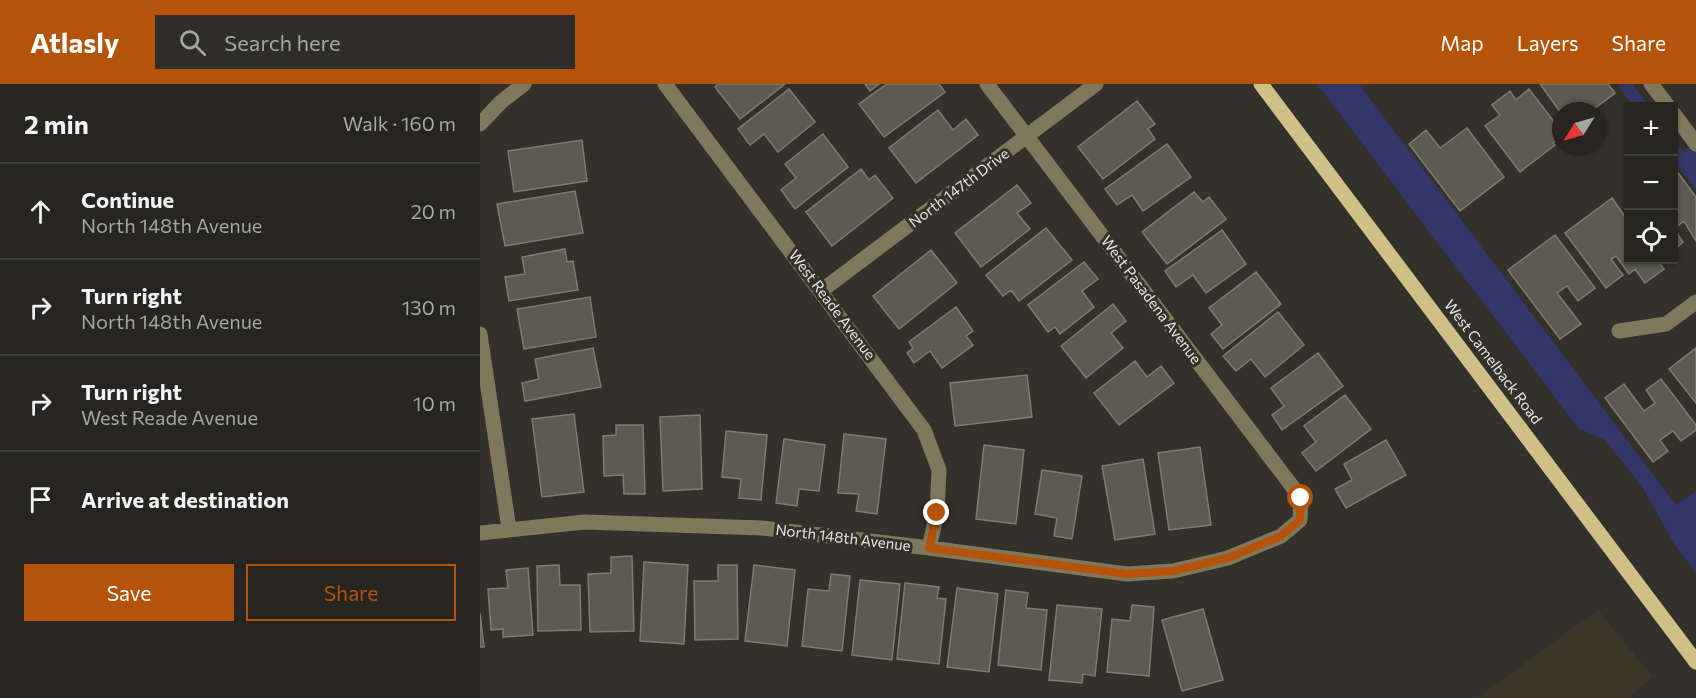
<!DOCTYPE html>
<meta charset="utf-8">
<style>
:root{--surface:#26251f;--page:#2e2d28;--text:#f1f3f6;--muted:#a4a5a4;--line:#42423d;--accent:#b45309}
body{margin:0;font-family:Commissioner,sans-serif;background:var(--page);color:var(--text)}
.controls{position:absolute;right:18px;top:18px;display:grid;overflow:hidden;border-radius:0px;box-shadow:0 2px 4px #0004}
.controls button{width:54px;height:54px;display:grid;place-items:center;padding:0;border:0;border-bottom:2px solid var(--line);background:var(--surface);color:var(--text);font:30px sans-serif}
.compass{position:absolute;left:1072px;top:18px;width:54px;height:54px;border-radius:50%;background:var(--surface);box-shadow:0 2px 4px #0004;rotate:233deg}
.stop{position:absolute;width:18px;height:18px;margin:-14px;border:4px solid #b45309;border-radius:50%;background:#fff}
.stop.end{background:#b45309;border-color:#fff;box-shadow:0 2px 6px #0008}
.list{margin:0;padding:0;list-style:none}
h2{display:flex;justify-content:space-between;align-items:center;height:78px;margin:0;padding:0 24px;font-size:26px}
h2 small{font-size:20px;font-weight:400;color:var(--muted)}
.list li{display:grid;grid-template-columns:39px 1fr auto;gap:18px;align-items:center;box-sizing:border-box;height:96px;padding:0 24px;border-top:2px solid var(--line)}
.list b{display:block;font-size:22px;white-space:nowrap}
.list p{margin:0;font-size:20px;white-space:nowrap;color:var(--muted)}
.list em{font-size:20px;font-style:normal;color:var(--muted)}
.actions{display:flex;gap:12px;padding:18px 24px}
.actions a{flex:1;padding:14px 0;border:2px solid var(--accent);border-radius:0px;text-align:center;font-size:21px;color:var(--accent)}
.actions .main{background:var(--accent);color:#fff}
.icon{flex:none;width:33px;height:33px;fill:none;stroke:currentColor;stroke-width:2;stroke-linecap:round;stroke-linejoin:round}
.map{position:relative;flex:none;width:1216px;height:614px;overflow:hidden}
header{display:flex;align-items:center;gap:36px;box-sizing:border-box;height:84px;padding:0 30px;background:var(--accent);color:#fff}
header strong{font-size:28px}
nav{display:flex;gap:33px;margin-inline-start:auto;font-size:21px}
.search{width:420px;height:54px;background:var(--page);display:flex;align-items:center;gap:15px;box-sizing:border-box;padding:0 21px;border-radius:0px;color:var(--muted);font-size:22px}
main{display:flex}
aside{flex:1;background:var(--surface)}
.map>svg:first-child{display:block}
.built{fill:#3c3729}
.green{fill:#343569}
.building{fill:#5d5a52;stroke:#7e7b72;stroke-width:1.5}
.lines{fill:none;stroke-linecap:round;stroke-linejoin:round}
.minor{stroke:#80785d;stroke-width:15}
.major{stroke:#d0bf86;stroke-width:15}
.route{stroke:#b45309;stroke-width:8}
.labels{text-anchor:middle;stroke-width:6;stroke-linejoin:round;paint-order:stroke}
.street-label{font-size:15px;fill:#e6e4df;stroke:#333129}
</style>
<header>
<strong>Atlasly</strong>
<div class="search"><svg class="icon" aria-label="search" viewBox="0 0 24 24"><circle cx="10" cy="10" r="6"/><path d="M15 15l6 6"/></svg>Search here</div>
<nav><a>Map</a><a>Layers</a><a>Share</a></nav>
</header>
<main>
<aside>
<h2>2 min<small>Walk · 160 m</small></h2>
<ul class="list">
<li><svg class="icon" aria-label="ahead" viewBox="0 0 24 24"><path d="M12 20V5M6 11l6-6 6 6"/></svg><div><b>Continue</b><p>North 148th Avenue</p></div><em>20 m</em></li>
<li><svg class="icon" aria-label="right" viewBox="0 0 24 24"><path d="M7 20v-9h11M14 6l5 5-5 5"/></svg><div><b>Turn right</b><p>North 148th Avenue</p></div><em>130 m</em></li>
<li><svg class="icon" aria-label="right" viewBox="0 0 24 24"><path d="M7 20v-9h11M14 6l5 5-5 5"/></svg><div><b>Turn right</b><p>West Reade Avenue</p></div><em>10 m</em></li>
<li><svg class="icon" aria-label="arrive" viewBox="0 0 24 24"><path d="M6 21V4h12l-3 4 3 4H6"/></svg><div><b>Arrive at destination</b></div></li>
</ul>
<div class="actions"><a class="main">Save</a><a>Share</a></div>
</aside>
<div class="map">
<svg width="1216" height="614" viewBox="0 0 1216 614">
<rect width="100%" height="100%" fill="#333129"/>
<path class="built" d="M 1118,526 L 1173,593 L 1148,614 L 997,614 Z"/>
<path class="green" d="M 837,0 L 879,0 L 1196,421 L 1216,407 L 1216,489 L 1194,460 L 1163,404 L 1125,356 L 1099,345 Z
M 1137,0 L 1152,0 L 1169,22 L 1153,22 Z
M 1194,55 L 1203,68 L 1216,58 L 1216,106 L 1194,76 Z"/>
<path class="building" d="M 238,0 L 305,0 L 260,35 L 235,3 Z
M 385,0 L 399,0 L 390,7 Z
M 407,0 L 459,0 L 465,8 L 404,53 L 379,20 Z
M 1060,0 L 1128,0 L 1135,9 L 1111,27 L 1081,27 L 1081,29 Z
M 309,5 L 335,38 L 298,68 L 284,50 L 270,61 L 258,45 Z
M 1049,5 L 1081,47 L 1081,52 L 1073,59 L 1075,61 L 1040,88 L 1005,42 L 1020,31 L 1012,21 L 1030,7 L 1036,16 Z
M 657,17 L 675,40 L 668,45 L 675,55 L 623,95 L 598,63 Z
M 458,26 L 473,46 L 486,35 L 498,51 L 436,99 L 409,64 Z
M 987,44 L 1024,93 L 980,127 L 929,60 L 946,46 L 960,64 Z
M 343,50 L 368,83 L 315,125 L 301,106 L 316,94 L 305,80 Z
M 102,56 L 107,97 L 34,108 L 28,67 Z
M 687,60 L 711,93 L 663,127 L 652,111 L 637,121 L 625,105 Z
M 381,85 L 389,96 L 395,91 L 413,114 L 352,162 L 326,128 Z
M 1196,86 L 1216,113 L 1216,157 L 1204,137 L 1194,145 L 1203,158 L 1194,166 L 1194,87 Z
M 537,101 L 551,119 L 537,129 L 550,145 L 501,183 L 475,149 Z
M 95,107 L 103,149 L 25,162 L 17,120 Z
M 714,108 L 723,118 L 729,113 L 746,135 L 687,180 L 662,148 Z
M 1132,114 L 1148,137 L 1148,176 L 1177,176 L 1184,185 L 1165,199 L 1155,185 L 1149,190 L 1136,172 L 1131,175 L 1143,191 L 1126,204 L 1085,149 Z
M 566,144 L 592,176 L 539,217 L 531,206 L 523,212 L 506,191 Z
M 742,146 L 766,180 L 726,209 L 713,191 L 696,203 L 685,187 Z
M 1075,151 L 1115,204 L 1098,217 L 1087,202 L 1077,209 L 1101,240 L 1080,255 L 1028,186 Z
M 85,165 L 87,178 L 93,177 L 98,206 L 29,217 L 25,193 L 45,190 L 42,173 Z
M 451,166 L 477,199 L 419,245 L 393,212 Z
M 604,178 L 618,195 L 602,207 L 614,223 L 580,250 L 575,243 L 568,248 L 548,221 Z
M 776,188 L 801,220 L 743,265 L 731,250 L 742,241 L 729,224 Z
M 110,213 L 116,253 L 44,265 L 37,225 Z
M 633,220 L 646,237 L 631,249 L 643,264 L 606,294 L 581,262 Z
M 476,223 L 493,247 L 486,252 L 493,261 L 462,284 L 450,267 L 434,279 L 427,269 L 433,264 L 429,258 Z
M 798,228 L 824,261 L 785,293 L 771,275 L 756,287 L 743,272 Z
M 113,264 L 121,303 L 45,317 L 42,299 L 59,295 L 55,275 Z
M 1216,264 L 1216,319 L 1189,285 Z
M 838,269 L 863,302 L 802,346 L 792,331 L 804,322 L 791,304 Z
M 655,277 L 667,293 L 681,282 L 694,299 L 639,341 L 614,309 Z
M 547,291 L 552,333 L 475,342 L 470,299 Z
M 1181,295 L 1216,341 L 1216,346 L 1201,357 L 1193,347 L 1180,356 L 1188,367 L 1173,378 L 1125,314 L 1144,300 L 1164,327 L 1175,319 L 1166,306 Z
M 865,311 L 891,345 L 836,387 L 822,369 L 836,358 L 824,342 Z
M 94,330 L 104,408 L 62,413 L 52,335 Z
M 220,331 L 222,405 L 183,407 L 180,333 Z
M 136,341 L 163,341 L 165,410 L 144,410 L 143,391 L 124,392 L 123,352 L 136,351 Z
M 246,347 L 287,351 L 281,416 L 259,414 L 261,395 L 242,393 Z
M 364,350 L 406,355 L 397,430 L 376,427 L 379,410 L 358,409 Z
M 304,355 L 345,361 L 339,407 L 319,405 L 317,422 L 296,419 Z
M 906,356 L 926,391 L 866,424 L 855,405 L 872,396 L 864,380 Z
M 504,361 L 544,366 L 536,440 L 496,435 Z
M 720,363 L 731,441 L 689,446 L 678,369 Z
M 663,375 L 675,450 L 635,456 L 622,382 Z
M 562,386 L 602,392 L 592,455 L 574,452 L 577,434 L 555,430 Z
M 152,472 L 154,547 L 110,548 L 108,490 L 131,489 L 131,473 Z
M 164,478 L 208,481 L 204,560 L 160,557 Z
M 79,481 L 80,501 L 100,501 L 101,546 L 58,547 L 57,482 Z
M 238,481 L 257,481 L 258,555 L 215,556 L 214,497 L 238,497 Z
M 274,481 L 315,486 L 307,562 L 265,557 Z
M 48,484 L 53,551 L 23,553 L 23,545 L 11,546 L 8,505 L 28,504 L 26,486 Z
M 351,490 L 370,492 L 362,567 L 322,562 L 328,505 L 349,507 Z
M 380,496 L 420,500 L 412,576 L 372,571 Z
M 425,499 L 459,503 L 457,514 L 466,515 L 459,580 L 417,575 Z
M 477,504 L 518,510 L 509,588 L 467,583 Z
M 526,506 L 548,509 L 546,524 L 567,526 L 561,586 L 518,581 Z
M 577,521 L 622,525 L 615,592 L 603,590 L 602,599 L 569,596 Z
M 652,521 L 674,523 L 669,592 L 627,588 L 632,535 L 650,537 Z
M 723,525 L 743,596 L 702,607 L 682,536 Z
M 0,529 L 4,563 L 0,563 Z"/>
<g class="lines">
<path class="minor" d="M 185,0 L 444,346 L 459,386 L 457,429 L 449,464
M 1171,0 L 1188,22
M 1194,30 L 1216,60
M 0,40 L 21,18 L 44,0
M 341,207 L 616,0
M 1139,247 L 1186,240 L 1216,218
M 0,250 L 29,445
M 0,449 L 105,438 L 282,444 L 449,464 L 647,490 L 693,487 L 748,474 L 801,452 L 820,436 L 821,414 L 507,0"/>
<path class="major" d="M 781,0 L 1216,578"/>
</g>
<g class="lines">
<path class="route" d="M 457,429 L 449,464 L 647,490 L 693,487 L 748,474 L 801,452 L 820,436 L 821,414"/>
</g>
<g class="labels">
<g class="street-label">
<text transform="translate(479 104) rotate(-37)" y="5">North 147th Drive</text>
<text transform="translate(671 216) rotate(53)" y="5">West Pasadena Avenue</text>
<text transform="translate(352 221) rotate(53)" y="5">West Reade Avenue</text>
<text transform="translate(1013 278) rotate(53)" y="5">West Camelback Road</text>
<text transform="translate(363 454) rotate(7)" y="5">North 148th Avenue</text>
</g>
</g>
</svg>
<div class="controls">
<button>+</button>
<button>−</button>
<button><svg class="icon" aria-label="locate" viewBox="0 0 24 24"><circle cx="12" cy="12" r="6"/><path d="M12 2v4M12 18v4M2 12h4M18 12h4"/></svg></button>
</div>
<svg class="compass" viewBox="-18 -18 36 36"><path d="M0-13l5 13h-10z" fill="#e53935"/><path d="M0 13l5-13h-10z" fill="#a4a5a4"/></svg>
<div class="stop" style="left:821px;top:414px"></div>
<div class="stop end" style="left:457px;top:429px"></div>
</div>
</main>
